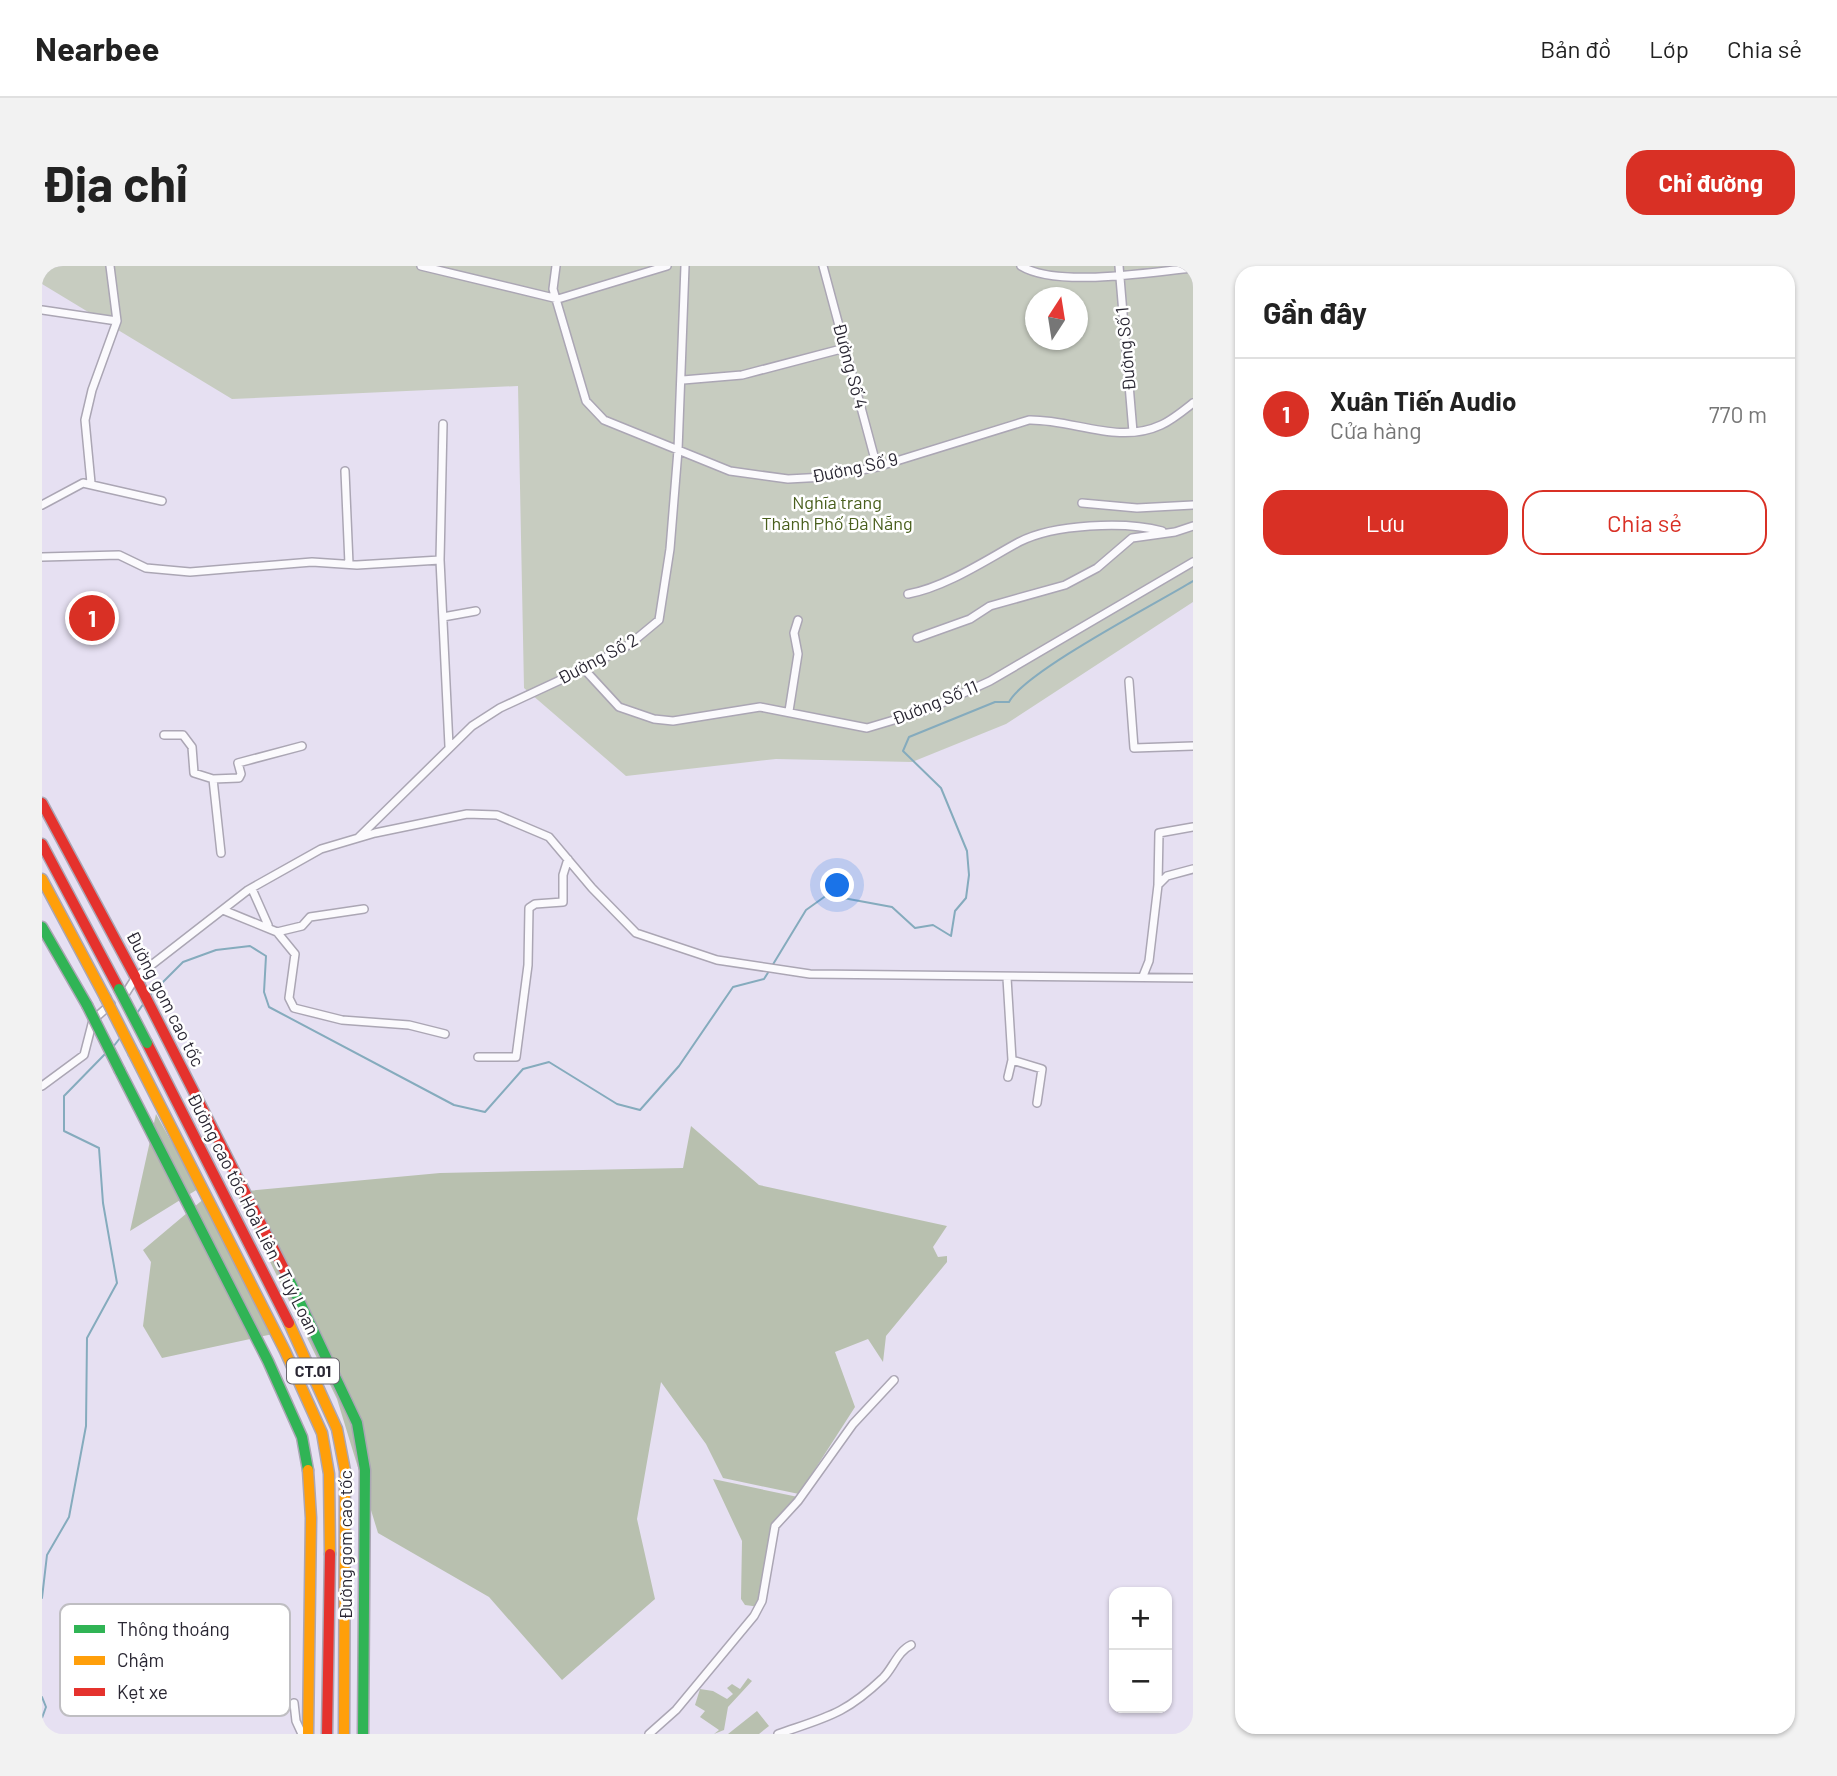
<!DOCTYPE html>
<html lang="vi">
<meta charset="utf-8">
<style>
:root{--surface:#fff;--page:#f2f2f2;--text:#222;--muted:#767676;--line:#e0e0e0;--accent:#d93025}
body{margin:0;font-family:Barlow,sans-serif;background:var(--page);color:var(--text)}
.controls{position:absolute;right:21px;bottom:21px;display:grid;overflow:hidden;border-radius:14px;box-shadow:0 2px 5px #0004}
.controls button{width:63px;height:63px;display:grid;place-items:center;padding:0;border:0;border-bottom:2px solid var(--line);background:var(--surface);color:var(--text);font:35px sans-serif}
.compass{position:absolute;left:983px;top:21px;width:63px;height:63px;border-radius:50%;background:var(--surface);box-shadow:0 2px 5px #0004;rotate:12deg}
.you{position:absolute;left:796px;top:620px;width:24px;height:24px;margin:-18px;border:5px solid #fff;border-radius:50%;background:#1a73e8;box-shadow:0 0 0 10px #1a73e833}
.badge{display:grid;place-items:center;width:46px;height:46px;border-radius:50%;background:var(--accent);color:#fff;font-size:23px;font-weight:700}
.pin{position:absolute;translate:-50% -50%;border:4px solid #fff;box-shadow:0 2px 7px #0006}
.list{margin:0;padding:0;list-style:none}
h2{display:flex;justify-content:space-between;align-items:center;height:91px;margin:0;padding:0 28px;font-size:30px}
h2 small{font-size:23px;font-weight:400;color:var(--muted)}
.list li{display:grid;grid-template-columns:46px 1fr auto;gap:21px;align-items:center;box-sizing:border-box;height:112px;padding:0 28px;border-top:2px solid var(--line)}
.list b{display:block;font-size:26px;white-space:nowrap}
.list p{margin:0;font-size:23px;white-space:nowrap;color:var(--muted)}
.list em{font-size:23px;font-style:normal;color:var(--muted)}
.actions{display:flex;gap:14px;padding:21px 28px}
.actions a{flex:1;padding:16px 0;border:2px solid var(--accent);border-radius:21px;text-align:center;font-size:24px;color:var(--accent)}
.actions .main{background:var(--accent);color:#fff}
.map{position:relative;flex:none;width:1151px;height:1468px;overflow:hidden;border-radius:21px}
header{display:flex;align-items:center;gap:42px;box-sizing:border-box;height:98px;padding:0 35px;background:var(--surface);border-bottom:2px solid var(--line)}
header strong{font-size:33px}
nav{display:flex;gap:38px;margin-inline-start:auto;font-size:24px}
.intro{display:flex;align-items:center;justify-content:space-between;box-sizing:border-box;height:168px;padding:0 42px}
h1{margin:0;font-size:49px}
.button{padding:18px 32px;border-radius:21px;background:var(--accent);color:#fff;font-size:24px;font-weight:700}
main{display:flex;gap:42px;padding:0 42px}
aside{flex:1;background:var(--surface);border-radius:21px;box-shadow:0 2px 5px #0004}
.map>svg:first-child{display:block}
.green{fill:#c7ccc0;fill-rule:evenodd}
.forest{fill:#b8c0af}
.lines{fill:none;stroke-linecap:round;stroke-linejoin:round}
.stream{stroke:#85abbd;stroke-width:2}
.street-casing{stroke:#aba6b4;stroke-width:10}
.fast-casing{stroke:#aba6b4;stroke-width:13}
.slow-casing{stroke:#aba6b4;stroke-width:13}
.jam-casing{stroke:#aba6b4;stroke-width:13}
.street{stroke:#fbfafd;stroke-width:7}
.fast{stroke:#30b455;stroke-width:10}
.slow{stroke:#ff9f0a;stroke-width:10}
.jam{stroke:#e5322d;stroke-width:10}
.fast-bridge-casing{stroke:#aba6b4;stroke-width:13;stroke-linecap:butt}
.slow-bridge-casing{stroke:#aba6b4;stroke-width:13;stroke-linecap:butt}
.fast-bridge{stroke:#30b455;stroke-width:10}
.slow-bridge{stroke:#ff9f0a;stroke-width:10}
.labels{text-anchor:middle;stroke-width:5;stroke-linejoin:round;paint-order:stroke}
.shield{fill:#fff;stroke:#6a6870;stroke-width:2}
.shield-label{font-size:16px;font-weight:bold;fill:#2a2733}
.street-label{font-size:18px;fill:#2a2733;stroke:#fff}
.park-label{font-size:18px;fill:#495f1d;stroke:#fff}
.key{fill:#fff;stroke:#bfbec2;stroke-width:2}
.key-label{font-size:19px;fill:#2a2733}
</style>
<header>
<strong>Nearbee</strong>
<nav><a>Bản đồ</a><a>Lớp</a><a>Chia sẻ</a></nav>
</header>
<div class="intro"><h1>Địa chỉ</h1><a class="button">Chỉ đường</a></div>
<main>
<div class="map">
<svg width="1151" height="1468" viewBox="0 0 1151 1468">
<rect width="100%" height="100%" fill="#e6e0f2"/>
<path class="green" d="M 0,0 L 1151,0 L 1151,336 L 964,458 L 870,496 L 734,493 L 584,510 L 482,422 L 476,120 L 190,133 L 0,18 ZM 994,32 L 1036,32 L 1036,74 L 994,74 Z"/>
<path class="forest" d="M 114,848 L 156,923 L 88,965 Z
M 649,860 L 717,919 L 905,960 L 891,981 L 896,991 L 905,990 L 905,996 L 844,1070 L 841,1096 L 826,1073 L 793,1086 L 813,1141 L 757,1228 L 681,1212 L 664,1178 L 619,1116 L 595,1253 L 613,1333 L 520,1414 L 447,1331 L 336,1267 L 295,1133 L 194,926 L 398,907 L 641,902 Z
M 164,931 L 231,1068 L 120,1092 L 101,1060 L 109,996 L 101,984 Z
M 671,1213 L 756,1231 L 738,1252 L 731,1296 L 718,1341 L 703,1339 L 699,1333 L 700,1275 Z
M 706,1412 L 710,1415 L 686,1441 L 682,1464 L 672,1468 L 677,1464 L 658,1451 L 663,1445 L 653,1439 L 658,1423 L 671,1425 L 685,1433 L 691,1428 L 685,1422 L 690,1418 L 698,1423 Z
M 715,1445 L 727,1460 L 717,1468 L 686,1468 Z"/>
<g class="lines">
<path class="stream" d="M 730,700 L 764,644 L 785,629 L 850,641 L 873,662 L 891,659 L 909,670 L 913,645 L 924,632 L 927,609 L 925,585 L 899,522 L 861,485 L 867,471 L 953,436 L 967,436 C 982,406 1115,337 1151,315
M 107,730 L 141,696 L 174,684 L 208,680 L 224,690 L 222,726 L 227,741 L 412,839 L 443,846 L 481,803 L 507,796 L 575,838 L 598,844 L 637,800 L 691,721 L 722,713 L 727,705
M 95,747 L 102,737
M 71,781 L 78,772
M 0,1332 L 5,1289 L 27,1251 L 44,1160 L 45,1072 L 75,1017 L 61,937 L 57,882 L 22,865 L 22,830 L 64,787
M 0,1431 L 4,1441 L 0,1452"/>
<defs>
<path id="street" d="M 379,0 L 516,33 L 625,0
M 514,0 L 511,23 L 544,135 L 562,154 L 688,205 L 746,213 L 783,211 L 835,201 L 987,154 C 1031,153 1076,179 1119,159 C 1130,154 1141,145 1151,137
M 781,0 L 835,201
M 979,0 C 1015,22 1108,6 1151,2
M 1077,0 L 1091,166
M 0,44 L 75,55
M 641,114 L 700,109 L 803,82
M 401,158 L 398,294 L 407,480
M 303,205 L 307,298
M 49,217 L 43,154 L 50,124 L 75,55 L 68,0
M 1040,237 L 1095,242 L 1151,239
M 0,239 L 41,217 L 120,235
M 0,291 L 77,289 L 104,302 L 148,306 L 270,296 L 315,299 L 398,294
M 866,328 C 904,321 944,294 977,276 C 1012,258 1083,255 1120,265
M 401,351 L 434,345
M 875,372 L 928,353 L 948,340 L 1023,319 L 1055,302 L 1090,272 L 1133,266 L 1151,260
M 542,403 L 577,441 L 612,453 L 631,455 L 718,441 L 825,462 L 882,445 L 948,415 L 1151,296
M 1087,415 L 1092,482 L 1151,480
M 747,445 L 756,388 L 752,367 L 756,354
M 122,469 L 141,469 L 150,481 L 152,507 L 171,513 L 197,512 L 199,508 L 196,497 L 260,480
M 171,513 L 179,587
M 317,571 L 430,460 L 458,442 L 542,403 L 588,378 L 617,354 L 628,283 L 636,184 L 643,0
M 1116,618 L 1117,567 L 1151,561
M 210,623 L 226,659
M 181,644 L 235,666 L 260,660 L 268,651 L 322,643
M 235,666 L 253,688 L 247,732 L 252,742 L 300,754 L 367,759 L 403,768
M 1101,710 L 1107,695 L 1116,619 L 1125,610 L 1151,603
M 965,712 L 970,794 L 966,811
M 82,730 L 94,711 L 206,624 L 279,583 L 333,567 L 425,548 L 455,549 L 507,571 L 550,622 L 594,667 L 675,694 L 768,708 L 1151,712
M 436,791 L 474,791 L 486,699 L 487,642 L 493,638 L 521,636 L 521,609 L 526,593
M 970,794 L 1000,803 L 995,837
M 0,820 L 42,789 L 51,754 L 69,738
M 252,1437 L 254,1455 L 260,1468
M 607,1468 L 634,1444 L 712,1350 L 720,1335 L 733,1260 L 756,1235 L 811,1158 L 852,1114
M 736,1468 C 785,1451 802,1449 841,1412 C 851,1402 856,1385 869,1379"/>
<path id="fast" d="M 0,661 L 45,739
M 78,805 L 226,1095 L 260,1171 L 266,1204
M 244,1007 L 315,1157 L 323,1204 L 321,1468"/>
<path id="slow" d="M 0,613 L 63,731
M 92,788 L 243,1085 L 280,1167 L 287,1208 L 288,1288
M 247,1057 L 295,1163 L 303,1205 L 302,1468
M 266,1204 L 269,1252 L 266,1468"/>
<path id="jam" d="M 0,537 L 95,714 L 244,1007
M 0,578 L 77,723
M 105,777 L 247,1057
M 285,1468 L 288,1288"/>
</defs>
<use href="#street" class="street-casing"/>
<use href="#fast" class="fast-casing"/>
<use href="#slow" class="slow-casing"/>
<use href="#jam" class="jam-casing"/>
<use href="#street" class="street"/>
<use href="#fast" class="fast"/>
<use href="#slow" class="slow"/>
<use href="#jam" class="jam"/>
<defs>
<path id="fast-bridge" d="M 77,723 L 105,777
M 45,739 L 78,805"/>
<path id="slow-bridge" d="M 63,731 L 92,788"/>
</defs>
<use href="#fast-bridge" class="fast-bridge-casing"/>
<use href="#slow-bridge" class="slow-bridge-casing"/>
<use href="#fast-bridge" class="fast-bridge"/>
<use href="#slow-bridge" class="slow-bridge"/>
</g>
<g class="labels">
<rect class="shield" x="245" y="1092.5" width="52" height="25" rx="5"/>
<g class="shield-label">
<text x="271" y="1111">CT.01</text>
</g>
<g class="street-label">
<text transform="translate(1084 83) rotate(-95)" y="6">Đường Số 1</text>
<text transform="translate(808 100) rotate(75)" y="6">Đường Số 4</text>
<text transform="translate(813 202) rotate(-12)" y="6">Đường Số 9</text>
<text transform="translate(556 393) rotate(-28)" y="6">Đường Số 2</text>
<text transform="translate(893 437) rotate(-22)" y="6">Đường Số 11</text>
<text transform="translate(123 733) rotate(63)" y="6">Đường gom cao tốc</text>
<text transform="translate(211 948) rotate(63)" y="6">Đường cao tốc Hoà Liên - Tuý Loan</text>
<text transform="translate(304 1279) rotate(-90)" y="6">Đường gom cao tốc</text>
</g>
<g class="park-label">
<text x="795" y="243">Nghĩa trang<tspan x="795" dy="21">Thành Phố Đà Nẵng</tspan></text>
</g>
</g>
<rect x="18" y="1338" width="230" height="112" rx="10" class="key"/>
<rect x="32" y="1359" width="31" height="8" fill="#30b455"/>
<rect x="32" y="1390" width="31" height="9" fill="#ff9f0a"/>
<rect x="32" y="1422" width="31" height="8" fill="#e5322d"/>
<g class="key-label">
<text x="75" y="1370">Thông thoáng</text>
<text x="75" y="1401">Chậm</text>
<text x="75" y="1433">Kẹt xe</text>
</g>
</svg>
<div class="controls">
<button>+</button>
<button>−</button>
</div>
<svg class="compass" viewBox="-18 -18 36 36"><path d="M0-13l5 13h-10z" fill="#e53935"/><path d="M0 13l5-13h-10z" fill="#767676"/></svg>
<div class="you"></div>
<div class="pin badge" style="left:50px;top:352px">1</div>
</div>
<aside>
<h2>Gần đây<small></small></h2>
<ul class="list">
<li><span class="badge">1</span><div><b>Xuân Tiến Audio</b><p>Cửa hàng</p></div><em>770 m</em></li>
</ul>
<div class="actions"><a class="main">Lưu</a><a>Chia sẻ</a></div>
</aside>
</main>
